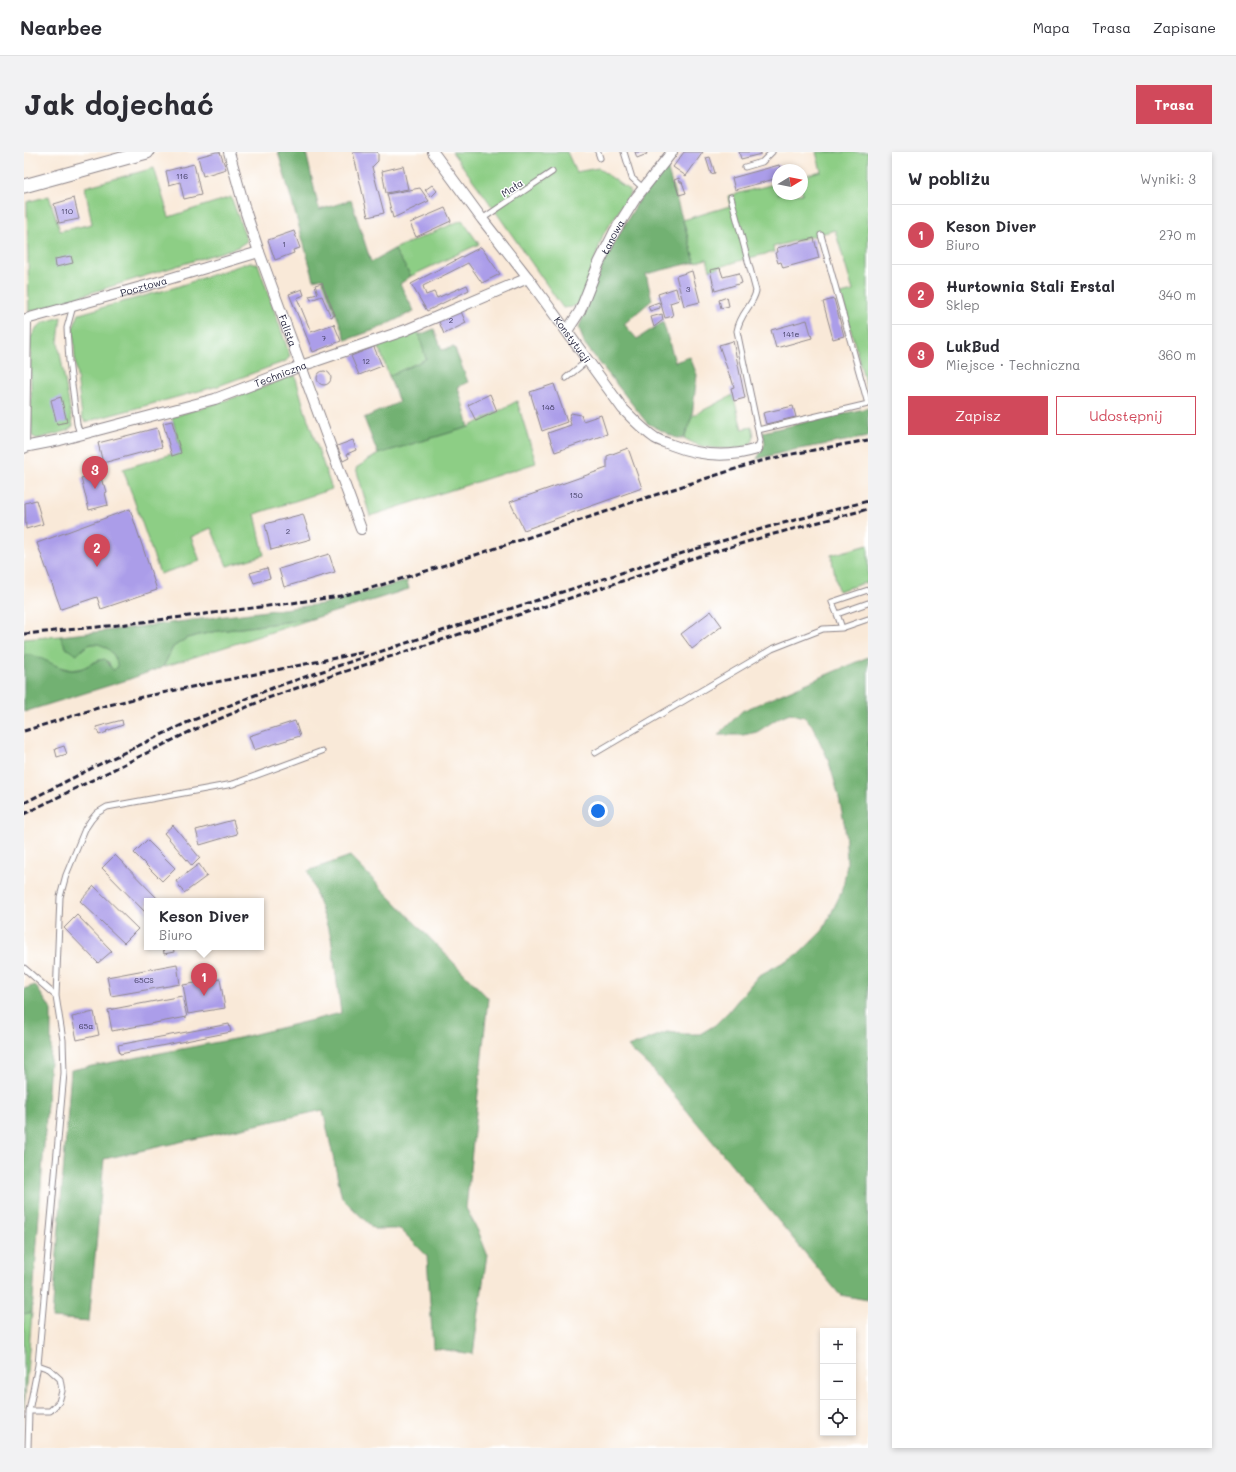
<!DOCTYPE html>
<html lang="pl">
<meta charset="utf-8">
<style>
:root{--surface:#fff;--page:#f2f2f3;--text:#2b2b33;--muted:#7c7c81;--line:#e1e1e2;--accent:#d1495b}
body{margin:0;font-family:Mali,sans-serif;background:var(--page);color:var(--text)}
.controls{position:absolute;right:12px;bottom:12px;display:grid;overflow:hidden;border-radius:0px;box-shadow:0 2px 6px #0003}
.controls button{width:36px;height:36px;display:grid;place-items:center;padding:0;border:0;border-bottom:1px solid var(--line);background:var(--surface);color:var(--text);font:20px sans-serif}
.compass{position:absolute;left:748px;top:12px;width:36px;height:36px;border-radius:50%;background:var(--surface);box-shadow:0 2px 6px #0003;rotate:80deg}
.you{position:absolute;left:574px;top:659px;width:14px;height:14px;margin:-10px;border:3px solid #fff;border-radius:50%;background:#1a73e8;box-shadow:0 0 0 6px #1a73e833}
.badge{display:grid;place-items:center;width:26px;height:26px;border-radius:50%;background:var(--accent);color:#fff;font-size:13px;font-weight:700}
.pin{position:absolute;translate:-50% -33px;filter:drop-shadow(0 1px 2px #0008)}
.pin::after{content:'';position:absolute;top:21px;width:14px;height:12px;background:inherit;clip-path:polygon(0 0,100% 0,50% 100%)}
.popup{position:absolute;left:120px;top:746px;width:120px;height:52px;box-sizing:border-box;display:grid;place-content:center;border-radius:0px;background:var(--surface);filter:drop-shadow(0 1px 3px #0005);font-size:13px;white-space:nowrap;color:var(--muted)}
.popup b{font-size:15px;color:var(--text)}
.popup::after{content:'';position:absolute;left:50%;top:100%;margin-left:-8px;border:8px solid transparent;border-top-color:var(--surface)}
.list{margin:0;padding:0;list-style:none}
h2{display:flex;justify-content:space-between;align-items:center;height:52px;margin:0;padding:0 16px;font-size:17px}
h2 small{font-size:13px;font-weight:400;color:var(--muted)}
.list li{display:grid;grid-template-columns:26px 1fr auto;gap:12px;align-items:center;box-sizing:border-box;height:60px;padding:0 16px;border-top:1px solid var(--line)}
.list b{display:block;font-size:15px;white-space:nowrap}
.list p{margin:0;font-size:13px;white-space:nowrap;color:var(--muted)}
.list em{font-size:13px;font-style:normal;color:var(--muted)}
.actions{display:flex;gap:8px;padding:12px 16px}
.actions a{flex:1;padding:9px 0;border:1px solid var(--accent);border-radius:0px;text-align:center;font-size:14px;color:var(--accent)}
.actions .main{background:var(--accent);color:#fff}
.icon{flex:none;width:22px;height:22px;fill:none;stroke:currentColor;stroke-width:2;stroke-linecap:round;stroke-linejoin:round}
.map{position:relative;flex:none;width:844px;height:1296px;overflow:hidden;border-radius:0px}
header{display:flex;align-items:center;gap:24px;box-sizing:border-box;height:56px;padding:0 20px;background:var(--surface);border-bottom:1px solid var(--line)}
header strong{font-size:19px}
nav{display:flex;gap:22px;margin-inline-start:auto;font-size:14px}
.intro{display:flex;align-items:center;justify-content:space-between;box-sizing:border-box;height:96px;padding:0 24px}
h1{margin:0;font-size:28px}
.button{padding:10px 18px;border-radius:0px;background:var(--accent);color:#fff;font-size:14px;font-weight:700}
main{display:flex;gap:24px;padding:0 24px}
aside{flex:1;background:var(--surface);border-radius:0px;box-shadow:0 2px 6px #0003}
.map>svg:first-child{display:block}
.green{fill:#8dce85;stroke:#587860}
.forest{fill:#72b172;stroke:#4a6a56}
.building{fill:#ab9de9}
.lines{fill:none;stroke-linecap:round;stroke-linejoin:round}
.service-casing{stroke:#8e868a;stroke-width:7}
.minor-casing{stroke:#8e868a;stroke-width:12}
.tertiary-casing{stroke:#8e868a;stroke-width:15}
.service{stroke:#fff;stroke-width:5}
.minor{stroke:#fff;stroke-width:10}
.tertiary{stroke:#fff;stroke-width:13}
.rail{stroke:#22223b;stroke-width:3;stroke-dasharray:6 3;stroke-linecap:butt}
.labels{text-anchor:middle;stroke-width:3;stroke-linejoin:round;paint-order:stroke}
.number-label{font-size:8px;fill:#444166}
.street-label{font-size:10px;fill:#22223b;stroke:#fff}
</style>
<header>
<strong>Nearbee</strong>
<nav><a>Mapa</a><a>Trasa</a><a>Zapisane</a></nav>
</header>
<div class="intro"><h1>Jak dojechać</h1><a class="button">Trasa</a></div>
<main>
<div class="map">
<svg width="844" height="1296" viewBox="0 0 844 1296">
<rect width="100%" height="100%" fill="#fff"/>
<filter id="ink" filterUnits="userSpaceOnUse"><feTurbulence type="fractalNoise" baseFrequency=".025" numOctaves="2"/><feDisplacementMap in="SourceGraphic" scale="8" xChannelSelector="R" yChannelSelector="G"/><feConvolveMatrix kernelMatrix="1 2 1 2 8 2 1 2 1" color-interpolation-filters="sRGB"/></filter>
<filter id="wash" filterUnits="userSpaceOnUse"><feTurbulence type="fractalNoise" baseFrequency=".012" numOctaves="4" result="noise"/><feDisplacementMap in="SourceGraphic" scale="16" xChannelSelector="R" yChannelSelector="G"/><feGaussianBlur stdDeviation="0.9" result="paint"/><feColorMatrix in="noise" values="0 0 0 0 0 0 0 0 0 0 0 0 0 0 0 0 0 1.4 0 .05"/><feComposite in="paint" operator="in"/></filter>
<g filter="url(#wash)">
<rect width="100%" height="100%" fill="#f9e9d8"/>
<path class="green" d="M 428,0 L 543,0 L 552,20 L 574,16 L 604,37 L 607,41 L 579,83 L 556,151 L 548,155 L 539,156 L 460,43 Z
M 792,0 L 844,0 L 844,241 L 817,142 L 829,139 L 811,78 L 749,95 L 750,100 L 721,107 L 686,118 L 683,107 L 671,110 L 659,68 L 706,54 L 704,44 L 754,31 L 754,42 L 778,42 L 778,24 L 797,19 Z
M 130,16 L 145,65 L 207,45 L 223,89 L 214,95 L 5,160 L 3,50 L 25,44 L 36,79 L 68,72 L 61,35 Z
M 438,68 L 455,92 L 387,124 L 370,97 Z
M 226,110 L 234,112 L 266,204 L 262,209 L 194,234 L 61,270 L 58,265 L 51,208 L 49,176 L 55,162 L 149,136 Z
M 37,165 L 34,190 L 49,274 L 43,279 L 13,287 L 8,284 L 6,187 C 16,169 18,171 37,165 Z
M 394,177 L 402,207 L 365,224 L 354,193 Z
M 271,223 L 281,259 L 308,337 L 231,362 L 240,403 L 203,414 L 187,376 L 167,385 L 176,409 L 136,422 L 99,317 L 157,299 L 148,265 L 209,246 Z
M 709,243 L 718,277 L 728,275 C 730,281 731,288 726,292 C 717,299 688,297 677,294 C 671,292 665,289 660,286 L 668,264 Z
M 493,249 L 512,311 L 346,364 L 332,316 L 354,302 L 445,275 Z
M 844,393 L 844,430 L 814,439 L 807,403 Z
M 291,466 L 139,515 L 149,495 L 163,486 L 188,480 Z
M 36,484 L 43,497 C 48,497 54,497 59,496 C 62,495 65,492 68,492 C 80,489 94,504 94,515 L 90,518 L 87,517 L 85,510 L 75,508 L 59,516 L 48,518 L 31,514 L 10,504 L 2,503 L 0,504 L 0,487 Z
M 8,1160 L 0,1256 L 0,1162 Z"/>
<path class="forest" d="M 254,0 L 282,0 L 295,58 L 327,48 L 347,110 L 370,97 L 387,124 L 376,132 L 390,159 L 353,177 L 322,188 L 298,126 L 290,128 Z
M 642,12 L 671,110 L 622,122 L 628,148 L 600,172 L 613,187 L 639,170 L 651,210 L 666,205 L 673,223 L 668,264 L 660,286 L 652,286 L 623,271 L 560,191 L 555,175 L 582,104 L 614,50 Z
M 410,177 L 418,198 L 430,195 L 444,230 L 434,235 L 445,275 L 354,302 L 340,266 L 375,250 L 365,224 L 402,207 L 395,183 Z
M 844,256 L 844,285 L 769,298 L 733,307 L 741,292 L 739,280 Z
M 383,429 L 385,437 L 291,466 L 188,480 L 163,486 L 149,495 L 139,515 L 103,528 L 0,560 L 0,504 C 12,499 33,518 48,518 C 60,519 69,508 81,507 C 85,510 85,516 90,518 L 93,515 C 94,504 81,490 68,492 C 62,493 57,499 53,503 L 43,497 L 36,484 L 81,479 L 299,452 Z
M 844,505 L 844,1148 L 816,1143 L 630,919 L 604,895 L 643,880 L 660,882 L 676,882 L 691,873 L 705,859 L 734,824 L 776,801 L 799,778 L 819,737 L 823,711 L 821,675 L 814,641 L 804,607 L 788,573 L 780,565 L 766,561 L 756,565 L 733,580 L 719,583 L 694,583 L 718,559 Z
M 326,704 L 464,846 L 442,1056 L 455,1081 L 463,1102 L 449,1202 L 409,1196 L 403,1104 L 376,1077 L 350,1077 L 318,1046 L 299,958 L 80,1007 L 65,1169 L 28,1166 L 47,918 L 215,886 L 317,861 L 307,785 L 284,719 Z
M 11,833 L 27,857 L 27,896 L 8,1160 L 0,1162 L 0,837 Z"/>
<g id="blocks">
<path class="building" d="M 192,0 L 196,0 L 202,17 L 179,24 L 174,5 Z
M 329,0 L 353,0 L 354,1 L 354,9 L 348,15 L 360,61 L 344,65 Z
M 611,0 L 622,0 L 623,2 L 613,6 Z
M 660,0 L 679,0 L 662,24 L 649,15 Z
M 715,0 L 737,0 L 737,2 L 717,7 Z
M 686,5 L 691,21 L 687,22 L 682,6 Z
M 170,12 L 177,43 L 160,47 L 156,30 L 145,33 L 142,19 Z
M 755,13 L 757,18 L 754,18 L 754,26 L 711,38 L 708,26 Z
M 379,14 L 384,37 L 362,41 L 358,19 Z
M 655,26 L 656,30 L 658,30 L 662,41 L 655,43 L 650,28 Z
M 408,33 L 413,39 L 407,45 L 401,38 Z
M 396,36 L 405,49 L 369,66 L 363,42 Z
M 50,46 L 55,67 L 35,71 L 30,52 Z
M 421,56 L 427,69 L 392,85 L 386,71 Z
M 270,79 L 276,96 L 269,98 L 270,101 L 251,108 L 244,88 Z
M 790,86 L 795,106 L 759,116 L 757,110 L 754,111 L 751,101 L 754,100 L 753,96 Z
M 457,95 L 476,122 L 458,131 L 444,111 L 399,134 L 402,143 L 410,140 L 413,146 L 443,133 L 445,138 L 403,159 L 387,132 Z
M 47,104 L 49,111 L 32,115 L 31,107 Z
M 696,116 L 699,125 L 715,121 L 718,131 L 691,139 L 686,118 Z
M 668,119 L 676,150 L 660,154 L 652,124 Z
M 298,131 L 311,163 L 307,165 L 298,144 L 287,148 L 285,144 L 294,142 L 291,133 Z
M 652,136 L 655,148 L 646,151 L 649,164 L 641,166 L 634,142 Z
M 278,137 L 280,143 L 273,146 L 287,180 L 310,172 L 317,189 L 289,200 L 265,142 Z
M 703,145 L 705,154 L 697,156 L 695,148 Z
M 810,147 L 820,184 L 809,187 L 799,150 Z
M 635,150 L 636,156 L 626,159 L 624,154 Z
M 435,155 L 442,171 L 420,182 L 413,165 Z
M 638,162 L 639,168 L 630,175 L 627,165 Z
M 783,168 L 788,186 L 752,196 L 747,178 Z
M 709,189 L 721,246 L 710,249 L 707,236 L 710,235 L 707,225 L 706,225 L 695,193 Z
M 350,195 L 358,214 L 335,223 L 327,204 Z
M293 226a7 7 0 1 1 14 0a7 7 0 1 1-14 0Z
M 530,232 L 543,270 L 518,279 L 506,240 Z
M 466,242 L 473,259 L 452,269 L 444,253 Z
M 37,245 L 43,270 L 33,272 L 27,248 Z
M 769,254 L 772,265 L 742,272 L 739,261 Z
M 547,261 L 557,263 L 559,269 L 577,263 L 583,282 L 531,300 L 524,281 L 547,273 L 545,266 Z
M 148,269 L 157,301 L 148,304 L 139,271 Z
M 133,276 L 138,295 L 79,311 L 74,291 Z
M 329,288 L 332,298 L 323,302 L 325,306 L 319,309 L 313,294 Z
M 604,296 L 618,336 L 500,378 L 486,350 L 583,316 L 583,304 Z
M 76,321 L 79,333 L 81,333 L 83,340 L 81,341 L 84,353 L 65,358 L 57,326 Z
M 12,348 L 19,372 L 2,377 L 1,351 Z
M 106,357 L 133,438 L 77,457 L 73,445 L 37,457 L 13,391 Z
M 279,362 L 287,387 L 247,398 L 241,372 Z
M 305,402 L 311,420 L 260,435 L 255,417 Z
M 243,416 L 246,426 L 230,431 L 226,421 Z
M 687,459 L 698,474 L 668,497 L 657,482 Z
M 98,568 L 99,573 L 82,579 L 83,580 L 75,583 L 72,575 Z
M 271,569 L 276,584 L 230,598 L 225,584 Z
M 40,594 L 43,602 L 33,605 L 31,597 Z
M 209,668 L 213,682 L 176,693 L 172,678 Z
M 149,673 L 176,706 L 168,714 L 140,681 Z
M 123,688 L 151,716 L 138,729 L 110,701 Z
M 91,703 L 136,749 L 123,749 L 123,762 L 78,716 Z
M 175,712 L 183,724 L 160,741 L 152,729 Z
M 70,734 L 114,777 L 100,791 L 56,749 Z
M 53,763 L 88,799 L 74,811 L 40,776 Z
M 139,795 L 149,795 L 150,800 L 140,802 Z
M 153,812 L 156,832 L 87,844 L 83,825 Z
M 196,827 L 201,856 L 164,862 L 159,833 Z
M 158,844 L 163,865 L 88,879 L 84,858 Z
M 70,860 L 75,883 L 53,888 L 48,865 Z
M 205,872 L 207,880 L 96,902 L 94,893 Z"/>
</g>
</g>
<g filter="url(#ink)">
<use href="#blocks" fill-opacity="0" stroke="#8e868a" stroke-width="1"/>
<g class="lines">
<defs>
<path id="service" d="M 574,0 L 576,6
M 600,0 L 608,26 L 619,36
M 721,15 L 738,10 L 748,0
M 707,45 L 732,139 C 729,154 716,161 713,179 L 734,278 L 736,289 L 733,297
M 458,67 L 528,20
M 797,83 L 844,252
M 49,154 L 43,176 L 45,209 L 53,272 L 56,282
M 542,226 L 564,208
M 734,278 L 844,252
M 844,451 L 813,462 L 818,476 L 844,467
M 813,462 L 808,450 L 844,438
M 571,601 L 748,497 L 799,477 L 818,476
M 0,816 L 32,844
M 5,1259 L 26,1259 L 35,1250 L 38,1239 L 36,1227 L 25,1217 L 14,1213
M 4,1296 L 5,1259 L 14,1213 L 40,921 L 39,888 L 32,844 L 36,745 L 42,723 L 61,677 L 67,668 L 73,661 L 83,655 L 209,632 L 298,599"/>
<g id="minor">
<path id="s1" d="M 205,0 L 222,61 L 235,100 L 337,377"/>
<path id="s2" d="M 409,0 L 458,67 L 504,126 L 599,257 C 609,267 619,278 631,286 C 636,289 643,291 648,293 C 676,304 704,306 733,297"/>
<path id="s3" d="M 543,179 L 556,159 L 575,111 L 591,79 L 611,47 L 648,0"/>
<path id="s4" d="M 0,295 L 36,288 L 191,247 L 277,214 L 382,178 L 504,126"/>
<path id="s5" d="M 0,296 L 2,167 L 121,134 L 235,100"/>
</g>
<path id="tertiary" d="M 0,34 L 123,0"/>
</defs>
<use href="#service" class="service-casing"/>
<use href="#minor" class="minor-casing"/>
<use href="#tertiary" class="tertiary-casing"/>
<use href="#service" class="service"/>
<use href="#minor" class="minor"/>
<use href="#tertiary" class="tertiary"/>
<path class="rail" d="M 0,482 L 94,473 L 268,451 L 316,444 L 341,438 L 412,416 L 587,358 L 603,352 L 733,310 L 763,303 L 844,288
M 0,579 L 77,555 L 118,545 L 341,500
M 0,651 L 72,614 L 162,571 L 251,535 L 427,476 L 665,399 L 744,375 L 844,349
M 0,662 L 165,580 L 244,546 L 313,522 L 666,407 L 746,383 L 844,357"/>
</g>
</g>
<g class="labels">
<g class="number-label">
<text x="158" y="27">116</text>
<text x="43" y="62">110</text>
<text x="260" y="95">1</text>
<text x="664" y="140">3</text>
<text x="427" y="171">2</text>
<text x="767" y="185">141e</text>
<text x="300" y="189">7</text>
<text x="342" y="212">12</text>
<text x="524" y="258">148</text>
<text x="552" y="346">150</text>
<text x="264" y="382">2</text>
<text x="120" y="831">65CS</text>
<text x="62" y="877">65a</text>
</g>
<g class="street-label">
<text transform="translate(488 36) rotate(-33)" y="4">Mała</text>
<text dy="4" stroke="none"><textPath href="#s3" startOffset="105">Łanowa</textPath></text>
<text dy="4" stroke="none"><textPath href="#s5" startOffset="251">Pocztowa</textPath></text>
<text dy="4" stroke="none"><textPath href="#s1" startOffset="188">Falista</textPath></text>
<text dy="4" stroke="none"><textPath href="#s2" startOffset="234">Konstytucji</textPath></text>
<text dy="4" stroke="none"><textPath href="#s4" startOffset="267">Techniczna</textPath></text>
</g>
</g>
</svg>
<div class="controls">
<button>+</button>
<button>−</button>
<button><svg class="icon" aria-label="locate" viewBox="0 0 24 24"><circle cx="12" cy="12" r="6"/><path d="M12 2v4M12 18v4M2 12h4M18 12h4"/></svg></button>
</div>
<svg class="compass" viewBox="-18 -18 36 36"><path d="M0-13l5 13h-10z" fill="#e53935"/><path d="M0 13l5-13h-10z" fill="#7c7c81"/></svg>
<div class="you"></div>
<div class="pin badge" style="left:180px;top:844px">1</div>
<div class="popup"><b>Keson Diver</b>Biuro</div>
<div class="pin badge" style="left:73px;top:415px">2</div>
<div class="pin badge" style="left:71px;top:337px">3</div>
</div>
<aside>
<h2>W pobliżu<small>Wyniki: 3</small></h2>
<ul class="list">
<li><span class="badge">1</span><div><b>Keson Diver</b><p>Biuro</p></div><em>270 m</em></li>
<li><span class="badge">2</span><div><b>Hurtownia Stali Erstal</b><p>Sklep</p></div><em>340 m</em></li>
<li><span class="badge">3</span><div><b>LukBud</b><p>Miejsce · Techniczna</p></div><em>360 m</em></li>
</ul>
<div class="actions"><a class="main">Zapisz</a><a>Udostępnij</a></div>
</aside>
</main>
